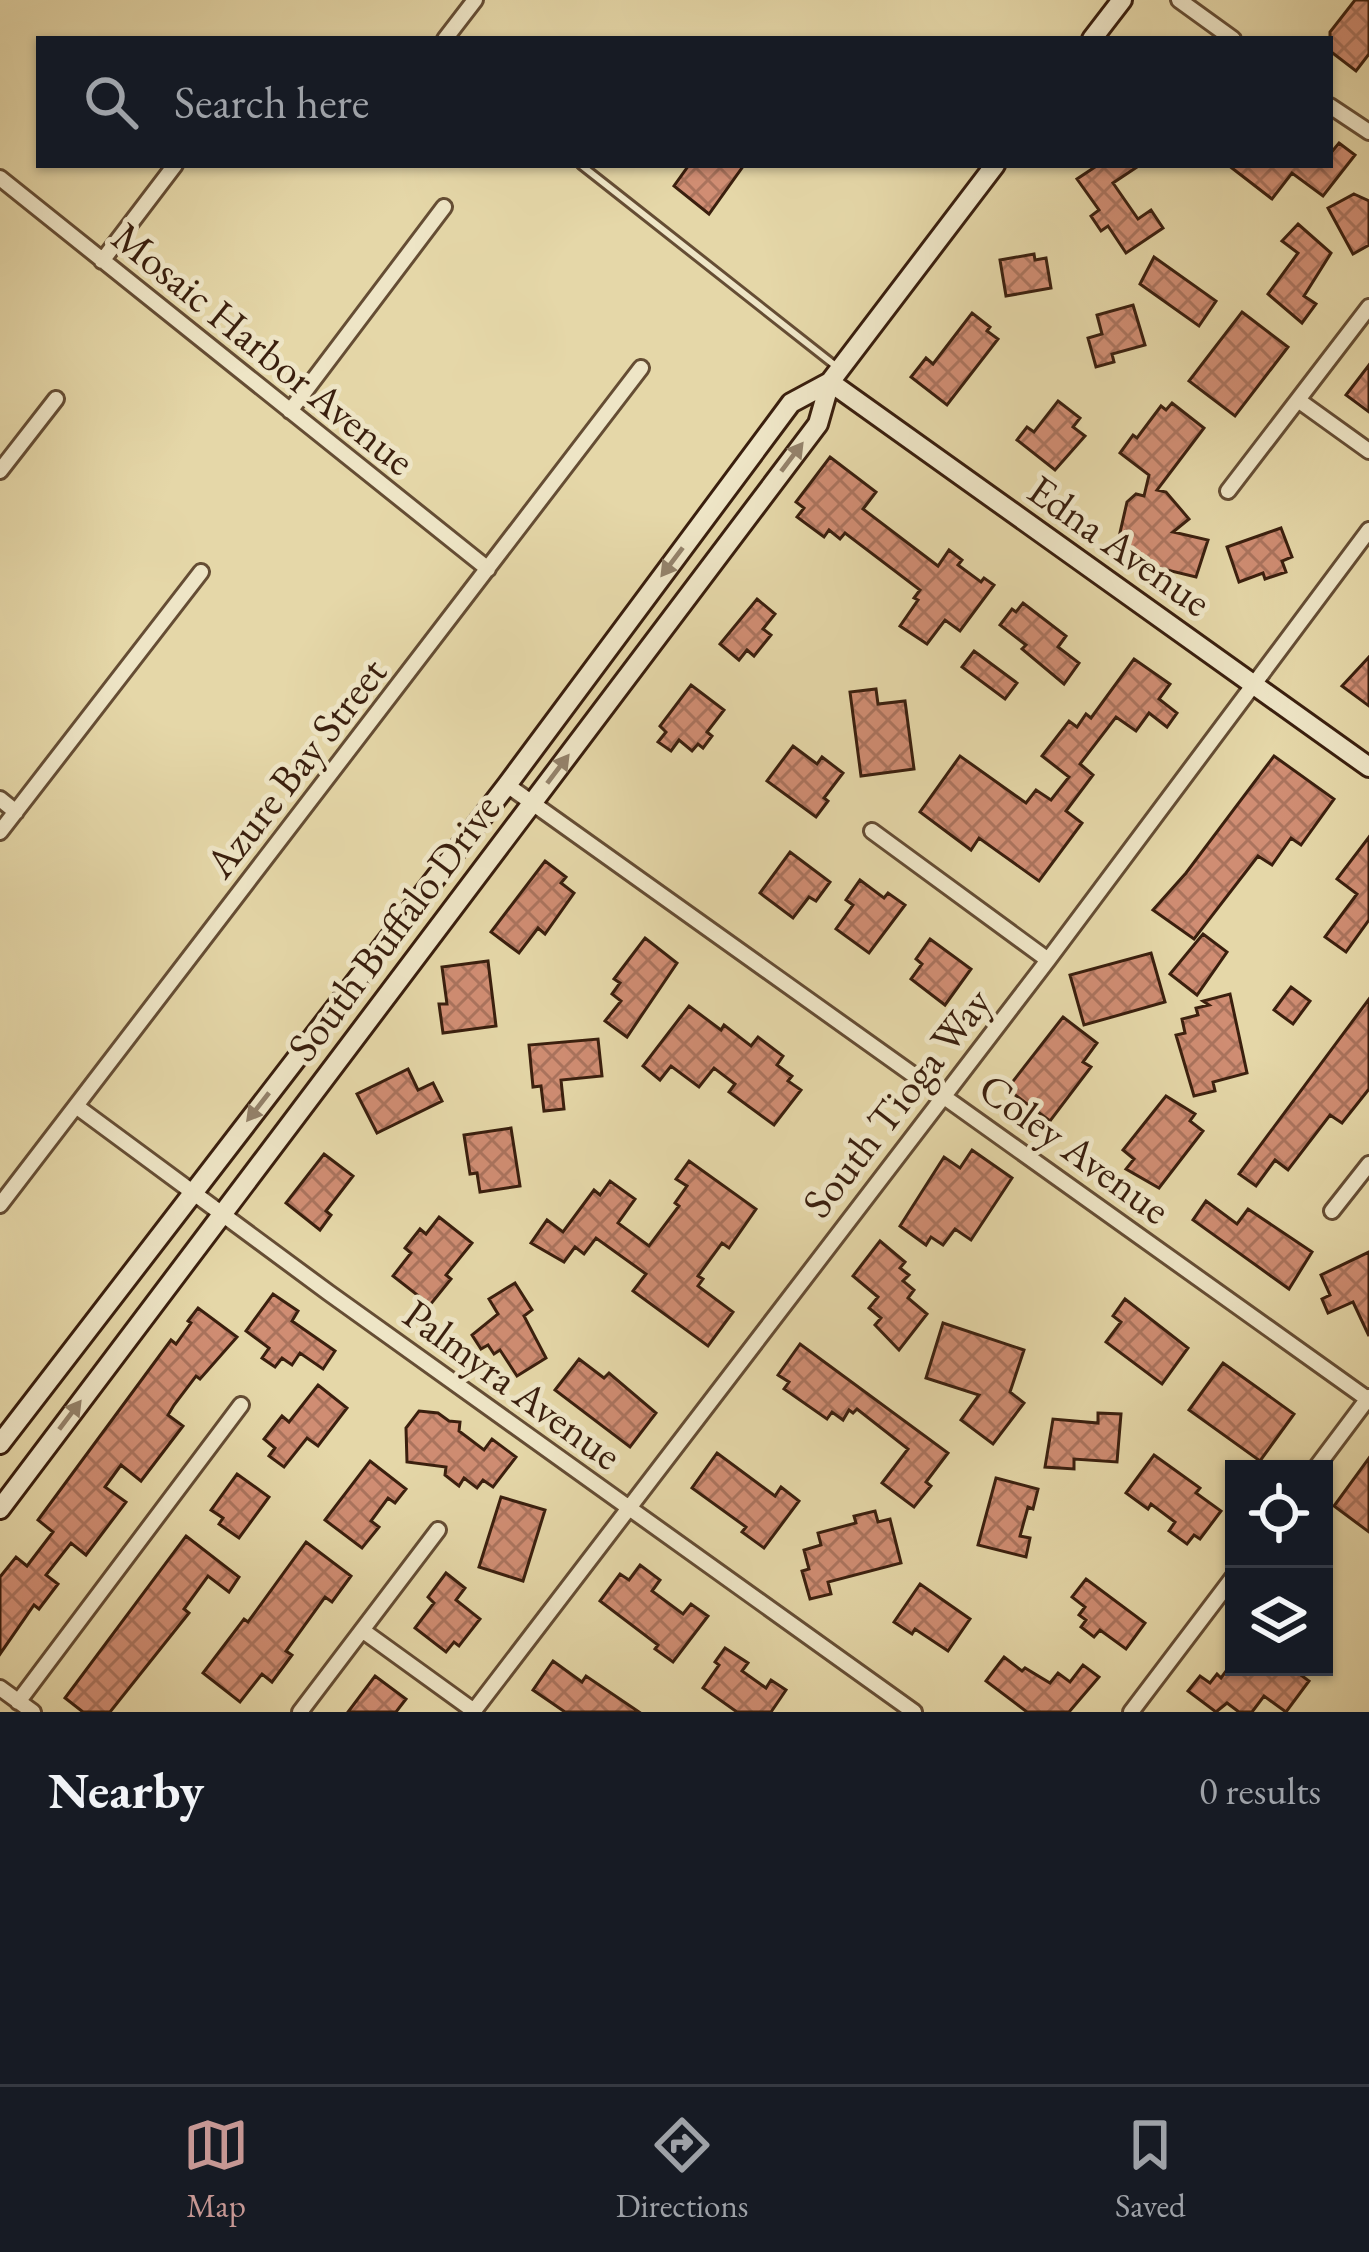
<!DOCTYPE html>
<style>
:root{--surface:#171b24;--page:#242831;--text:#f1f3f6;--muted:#9ea1a6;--line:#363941;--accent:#c59692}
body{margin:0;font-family:"EB Garamond",serif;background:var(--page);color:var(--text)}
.controls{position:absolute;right:36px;bottom:36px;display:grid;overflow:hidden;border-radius:0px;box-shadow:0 3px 9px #0004}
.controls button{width:108px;height:108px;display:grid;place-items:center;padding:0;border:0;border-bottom:3px solid var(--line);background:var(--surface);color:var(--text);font:60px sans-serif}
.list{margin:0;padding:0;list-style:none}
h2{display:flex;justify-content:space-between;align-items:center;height:156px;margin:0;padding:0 48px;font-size:51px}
h2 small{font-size:39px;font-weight:400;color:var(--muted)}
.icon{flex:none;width:66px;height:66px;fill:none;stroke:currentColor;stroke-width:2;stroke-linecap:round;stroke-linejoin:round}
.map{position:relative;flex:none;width:1369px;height:1712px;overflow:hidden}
.search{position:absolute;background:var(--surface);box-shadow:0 3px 9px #0004;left:36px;right:36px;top:36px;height:132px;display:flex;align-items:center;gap:30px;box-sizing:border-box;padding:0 42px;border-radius:0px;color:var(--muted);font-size:45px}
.sheet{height:372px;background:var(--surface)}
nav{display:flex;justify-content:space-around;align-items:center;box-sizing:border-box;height:168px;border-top:3px solid var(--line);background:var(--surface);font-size:33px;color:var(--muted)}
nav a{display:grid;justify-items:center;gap:6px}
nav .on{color:var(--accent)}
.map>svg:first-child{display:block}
.building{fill:url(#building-cross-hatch);stroke:#3a1f0e;stroke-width:3}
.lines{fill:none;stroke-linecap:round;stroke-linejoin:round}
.lane-casing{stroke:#654d34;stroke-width:12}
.street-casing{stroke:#654d34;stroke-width:20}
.secondary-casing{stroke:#3a1f0e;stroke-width:24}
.lane{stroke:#eee5c6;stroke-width:6}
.street{stroke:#eee5c6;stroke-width:14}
.secondary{stroke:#eee5c6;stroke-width:18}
.oneway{fill:#94826a}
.labels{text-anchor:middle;stroke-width:10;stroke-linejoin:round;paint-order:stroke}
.street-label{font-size:42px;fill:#3a1f0e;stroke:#eee5c6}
</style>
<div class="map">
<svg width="1369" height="1712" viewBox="0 0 1369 1712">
<defs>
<pattern id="building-cross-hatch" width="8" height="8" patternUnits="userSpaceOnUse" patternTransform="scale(3)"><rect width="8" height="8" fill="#d08d73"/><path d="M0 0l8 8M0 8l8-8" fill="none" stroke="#aa735d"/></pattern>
</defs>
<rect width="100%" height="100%" fill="#e5d7a8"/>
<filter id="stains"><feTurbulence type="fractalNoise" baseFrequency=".00167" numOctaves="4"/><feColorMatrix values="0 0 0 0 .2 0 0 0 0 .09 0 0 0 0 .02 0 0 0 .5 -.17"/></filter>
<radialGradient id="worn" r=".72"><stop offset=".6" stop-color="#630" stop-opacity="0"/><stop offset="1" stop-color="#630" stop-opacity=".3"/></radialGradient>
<path class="building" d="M 1355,0 L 1369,0 L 1369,54 L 1356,71 L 1330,51 L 1330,32 Z
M 1339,143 L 1355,155 L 1323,196 L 1292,173 L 1272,199 L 1228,165 L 1330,165 L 1330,154 Z
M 689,165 L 744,165 L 709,214 L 674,186 Z
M 1098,165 L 1140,165 L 1113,183 L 1138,219 L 1151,210 L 1163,228 L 1126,253 L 1108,226 L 1101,231 L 1091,216 L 1099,210 L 1077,179 Z
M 1354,194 L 1369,201 L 1369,245 L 1353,254 L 1328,208 Z
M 1298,224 L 1331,253 L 1304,296 L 1316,304 L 1302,323 L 1268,294 L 1298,253 L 1282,241 Z
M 1034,254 L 1035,260 L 1046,258 L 1051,288 L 1006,296 L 1000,260 Z
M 1154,257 L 1216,301 L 1199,326 L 1140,284 Z
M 1133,305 L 1145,345 L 1112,354 L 1114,362 L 1096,367 L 1088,338 L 1102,334 L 1097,315 Z
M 1242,312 L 1288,347 L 1235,416 L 1189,381 Z
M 972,313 L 990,327 L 987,331 L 998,339 L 947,405 L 911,377 L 926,358 L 933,364 Z
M 1369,365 L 1369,412 L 1346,395 Z
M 1058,401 L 1080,418 L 1073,427 L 1085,436 L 1055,470 L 1017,440 L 1027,427 L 1034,432 Z
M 1172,403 L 1204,428 L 1157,490 L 1166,492 L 1189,519 L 1173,532 L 1208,540 L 1196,577 L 1142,564 L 1119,537 L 1127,502 L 1136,494 L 1144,496 L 1149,475 L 1120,453 L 1133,435 L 1137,438 L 1161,406 L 1166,410 Z
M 830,457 L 876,492 L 863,509 L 938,566 L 949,550 L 962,560 L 958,565 L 981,582 L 984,578 L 994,585 L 960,631 L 945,620 L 927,644 L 900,626 L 918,600 L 914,598 L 920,590 L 845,533 L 840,539 L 829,530 L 824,537 L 797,517 L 804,508 L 796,502 Z
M 1281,528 L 1292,557 L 1282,561 L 1286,572 L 1265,579 L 1263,573 L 1239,582 L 1227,547 Z
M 757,599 L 775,614 L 763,629 L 771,635 L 754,656 L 747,650 L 739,660 L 720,644 Z
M 1023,603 L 1066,636 L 1058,647 L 1079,663 L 1064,684 L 1022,649 L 1026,645 L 1000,625 L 1012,609 L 1016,612 Z
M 974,651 L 1017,683 L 1005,699 L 962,667 Z
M 1369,657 L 1369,706 L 1342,686 Z
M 1134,659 L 1170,684 L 1159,699 L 1177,713 L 1167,727 L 1149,713 L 1136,731 L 1116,717 L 1080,764 L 1093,775 L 1066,811 L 1082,823 L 1039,881 L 979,838 L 971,850 L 920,812 L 960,756 L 1026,803 L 1036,790 L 1051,800 L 1069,777 L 1042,756 L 1069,721 L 1077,727 L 1086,714 L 1091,718 Z
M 691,685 L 724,710 L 707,732 L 712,736 L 703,748 L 698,744 L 692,751 L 679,740 L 671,751 L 658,742 L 666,732 L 660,726 Z
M 876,689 L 878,704 L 905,701 L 914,769 L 861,776 L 850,692 Z
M 793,746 L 817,764 L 822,757 L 843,773 L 824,798 L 828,801 L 816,817 L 767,781 Z
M 1274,756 L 1334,799 L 1301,845 L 1291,838 L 1272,865 L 1258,856 L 1194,939 L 1153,910 L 1186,873 Z
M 1369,837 L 1369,920 L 1346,952 L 1325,937 L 1357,894 L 1337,879 Z
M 790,852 L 830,882 L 816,901 L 809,897 L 793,918 L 760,893 Z
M 545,861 L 566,877 L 561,883 L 574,893 L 545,934 L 538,928 L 519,953 L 491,932 Z
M 860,880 L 884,898 L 888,893 L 905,905 L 869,953 L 836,929 L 853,905 L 846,900 Z
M 1203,934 L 1227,952 L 1197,995 L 1170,974 Z
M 645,938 L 677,963 L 627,1037 L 605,1021 L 621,1001 L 612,994 L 620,983 L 614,979 Z
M 930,939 L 971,969 L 945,1005 L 911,979 L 922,964 L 916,959 Z
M 1151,953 L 1165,1002 L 1084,1025 L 1070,975 Z
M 488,961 L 496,1026 L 443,1033 L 439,1004 L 447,1004 L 442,967 Z
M 1291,987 L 1310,1001 L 1293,1024 L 1274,1010 Z
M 1230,994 L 1247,1073 L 1213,1082 L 1215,1091 L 1194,1096 L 1176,1035 L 1185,1033 L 1182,1019 L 1198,1015 L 1196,1008 L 1209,1005 L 1203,1001 Z
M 1369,999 L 1369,1089 L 1342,1123 L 1330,1115 L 1288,1170 L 1275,1160 L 1256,1186 L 1239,1174 Z
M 689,1006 L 721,1030 L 724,1025 L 751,1046 L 758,1037 L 783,1056 L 777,1065 L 792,1076 L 788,1081 L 801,1090 L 774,1125 L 729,1092 L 735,1084 L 714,1068 L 699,1087 L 671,1066 L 660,1080 L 643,1066 Z
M 1063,1017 L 1097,1043 L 1083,1062 L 1091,1067 L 1050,1121 L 1007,1089 Z
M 598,1039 L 602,1076 L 561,1080 L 564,1109 L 544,1111 L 541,1086 L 533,1087 L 529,1045 Z
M 408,1069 L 418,1090 L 433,1083 L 442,1101 L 377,1133 L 357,1094 Z
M 1166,1096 L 1195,1114 L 1190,1121 L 1203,1131 L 1159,1188 L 1126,1169 L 1134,1159 L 1123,1150 Z
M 511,1128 L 520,1186 L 480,1192 L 477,1173 L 470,1174 L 464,1135 Z
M 972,1150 L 1012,1178 L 971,1240 L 955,1229 L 943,1245 L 931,1237 L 926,1245 L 900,1226 L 944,1157 L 960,1168 Z
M 324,1154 L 353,1176 L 326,1211 L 331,1215 L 320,1230 L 286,1203 Z
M 689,1161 L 756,1209 L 729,1248 L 722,1243 L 698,1276 L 703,1279 L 698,1286 L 733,1312 L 708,1346 L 633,1291 L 646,1274 L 596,1238 L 584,1254 L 575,1247 L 564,1262 L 531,1243 L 547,1220 L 563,1232 L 594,1190 L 600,1195 L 610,1181 L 635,1199 L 618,1223 L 649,1246 L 679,1206 L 675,1203 L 687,1186 L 676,1179 Z
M 1206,1201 L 1237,1224 L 1248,1209 L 1312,1252 L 1289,1289 L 1193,1220 Z
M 439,1217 L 472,1243 L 446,1275 L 451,1279 L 430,1305 L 393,1276 L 411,1253 L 405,1248 L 420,1229 L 426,1234 Z
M 880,1241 L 905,1262 L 900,1268 L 909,1275 L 903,1281 L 914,1290 L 908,1298 L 927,1314 L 899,1350 L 875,1325 L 881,1318 L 869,1308 L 878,1297 L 853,1276 Z
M 1369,1252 L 1369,1336 L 1353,1302 L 1328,1313 L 1322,1299 L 1330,1295 L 1321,1275 Z
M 515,1283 L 532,1310 L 524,1316 L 546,1358 L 517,1376 L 500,1350 L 494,1354 L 488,1345 L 481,1349 L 472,1335 L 498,1314 L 489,1299 Z
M 273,1294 L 298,1311 L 292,1321 L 335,1351 L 323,1369 L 300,1353 L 292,1365 L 282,1358 L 275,1367 L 262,1358 L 269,1348 L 246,1331 Z
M 1125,1299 L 1188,1348 L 1162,1384 L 1106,1342 L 1121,1322 L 1113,1316 Z
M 198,1308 L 237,1337 L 200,1379 L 196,1376 L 174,1405 L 168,1415 L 183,1426 L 141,1481 L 121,1465 L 105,1487 L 126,1502 L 86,1555 L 71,1543 L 46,1575 L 58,1584 L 39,1609 L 34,1605 L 0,1654 L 0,1577 L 16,1557 L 27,1566 L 53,1532 L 38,1520 L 171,1340 L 176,1344 L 191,1323 L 188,1321 Z
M 943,1323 L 1024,1350 L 1010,1392 L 1024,1403 L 993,1444 L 961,1420 L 979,1395 L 926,1378 Z
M 800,1344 L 948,1453 L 926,1482 L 931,1486 L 914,1507 L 882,1483 L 908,1449 L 857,1409 L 853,1413 L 849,1410 L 843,1420 L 832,1412 L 827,1419 L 784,1389 L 789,1382 L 778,1375 Z
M 579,1359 L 604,1378 L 609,1373 L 656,1413 L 630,1447 L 555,1390 Z
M 1223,1363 L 1294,1414 L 1260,1461 L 1189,1410 Z
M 318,1385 L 347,1408 L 318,1446 L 307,1438 L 284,1467 L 269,1456 L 275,1448 L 264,1439 L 282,1416 L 289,1422 Z
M 419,1411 L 438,1413 L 449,1421 L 460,1422 L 459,1431 L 484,1450 L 492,1439 L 516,1457 L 493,1487 L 483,1480 L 477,1488 L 464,1478 L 459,1486 L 445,1475 L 446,1467 L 407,1462 L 406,1428 Z
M 1098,1413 L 1121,1414 L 1117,1462 L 1074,1459 L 1074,1469 L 1045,1467 L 1053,1419 L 1098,1423 Z
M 717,1453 L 775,1496 L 781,1487 L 799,1501 L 764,1548 L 742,1532 L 746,1527 L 692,1488 Z
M 1154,1455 L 1200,1488 L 1196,1493 L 1221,1511 L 1200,1539 L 1194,1535 L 1187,1544 L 1169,1531 L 1175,1522 L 1151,1504 L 1148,1509 L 1126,1493 Z
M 1369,1458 L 1369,1532 L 1334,1506 Z
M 370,1461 L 406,1489 L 395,1503 L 388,1498 L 371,1521 L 379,1527 L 362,1548 L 325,1520 Z
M 237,1474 L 269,1497 L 239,1538 L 219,1524 L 223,1518 L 211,1510 Z
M 996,1478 L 1038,1489 L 1033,1509 L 1028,1507 L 1020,1536 L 1030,1538 L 1026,1557 L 978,1545 Z
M 501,1497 L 545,1510 L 523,1581 L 479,1567 Z
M 875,1511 L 878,1522 L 890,1519 L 901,1563 L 828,1582 L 831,1594 L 810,1599 L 802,1571 L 809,1569 L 804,1550 L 821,1545 L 818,1533 L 856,1523 L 854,1516 Z
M 186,1536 L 239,1577 L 229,1592 L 208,1576 L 184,1609 L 189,1613 L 110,1712 L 83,1712 L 65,1698 Z
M 306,1542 L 351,1576 L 332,1602 L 325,1597 L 286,1651 L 292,1655 L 272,1682 L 262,1674 L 240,1702 L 203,1673 L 244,1619 L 248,1622 Z
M 640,1565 L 660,1580 L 652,1591 L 683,1614 L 691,1604 L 708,1616 L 673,1662 L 655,1649 L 658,1645 L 600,1601 L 620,1574 L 629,1580 Z
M 446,1573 L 465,1588 L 456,1600 L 480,1619 L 459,1646 L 454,1642 L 446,1652 L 415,1628 L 434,1603 L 428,1597 Z
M 1086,1579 L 1145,1623 L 1126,1649 L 1100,1630 L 1094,1637 L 1081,1627 L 1086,1620 L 1079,1615 L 1085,1607 L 1072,1597 Z
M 920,1584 L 970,1619 L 948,1651 L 915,1629 L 912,1634 L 894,1622 Z
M 725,1648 L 748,1663 L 742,1671 L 766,1688 L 771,1680 L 786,1690 L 771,1712 L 737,1712 L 703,1688 L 719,1665 L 715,1662 Z
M 1004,1657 L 1022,1671 L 1025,1668 L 1050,1683 L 1058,1673 L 1070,1682 L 1083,1665 L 1099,1677 L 1069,1712 L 1027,1712 L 986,1681 Z
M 553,1661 L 582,1682 L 586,1676 L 639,1712 L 565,1712 L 533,1690 Z
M 1229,1667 L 1267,1667 L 1277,1674 L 1282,1667 L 1290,1667 L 1309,1681 L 1286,1712 L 1264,1696 L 1252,1712 L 1239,1712 L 1227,1703 L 1216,1712 L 1188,1691 L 1200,1676 L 1210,1683 L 1217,1674 L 1221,1678 Z
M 375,1676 L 406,1699 L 396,1712 L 348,1712 Z"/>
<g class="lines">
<defs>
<path id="lane" d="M 581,165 L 837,367"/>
<path id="street" d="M 1179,0 L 1233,39
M 445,39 L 475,0
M 1330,106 L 1369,132
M 0,178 L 488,569
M 102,261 L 175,165
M 1298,400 L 1369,451
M 290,411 L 444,207
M 0,471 L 56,399
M 1228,491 L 1369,307
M 507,785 L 1369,1400
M 0,799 L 16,812
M 872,831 L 1048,960
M 0,832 L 201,572
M 76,1106 L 329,1293 L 914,1712
M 0,1205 L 641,368
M 1332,1211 L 1369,1164
M 1315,1469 L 1369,1397
M 362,1630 L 474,1711
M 0,1688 L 33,1712
M 18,1702 L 241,1405
M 300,1712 L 438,1530
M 473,1712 L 1048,960 L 1369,530
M 1131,1712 L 1234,1576"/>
<path id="secondary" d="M 1092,39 L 1122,0
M 830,382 L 1369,767
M 0,1444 L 507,785 L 791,403 L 830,382
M 0,1509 L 818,424 L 830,382 L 995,165"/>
</defs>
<use href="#lane" class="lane-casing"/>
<use href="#street" class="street-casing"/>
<use href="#secondary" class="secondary-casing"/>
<use href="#lane" class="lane"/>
<use href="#street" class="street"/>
<use href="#secondary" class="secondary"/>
</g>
<defs><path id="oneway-solid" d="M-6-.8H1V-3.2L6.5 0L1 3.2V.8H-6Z" transform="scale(3)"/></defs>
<g class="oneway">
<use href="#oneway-solid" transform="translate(792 457) rotate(-53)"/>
<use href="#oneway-solid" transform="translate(672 562) rotate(127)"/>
<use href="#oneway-solid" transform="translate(558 769) rotate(-53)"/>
<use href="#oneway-solid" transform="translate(258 1107) rotate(128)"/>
<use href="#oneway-solid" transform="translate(70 1415) rotate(-53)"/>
</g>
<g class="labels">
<g class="street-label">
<text transform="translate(264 348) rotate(39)" y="15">Mosaic Harbor Avenue</text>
<text transform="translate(1120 545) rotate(35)" y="15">Edna Avenue</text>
<text transform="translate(295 767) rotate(-52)" y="15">Azure Bay Street</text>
<text transform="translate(393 927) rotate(-53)" y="15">South Buffalo Drive</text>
<text transform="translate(896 1102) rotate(-52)" y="15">South Tioga Way</text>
<text transform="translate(1075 1148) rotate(36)" y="15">Coley Avenue</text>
<text transform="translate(513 1384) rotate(36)" y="15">Palmyra Avenue</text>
</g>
</g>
<rect width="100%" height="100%" filter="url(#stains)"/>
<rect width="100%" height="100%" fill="url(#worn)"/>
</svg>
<div class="controls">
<button><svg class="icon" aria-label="locate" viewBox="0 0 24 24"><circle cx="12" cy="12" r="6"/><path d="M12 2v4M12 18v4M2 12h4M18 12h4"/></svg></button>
<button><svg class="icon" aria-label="layers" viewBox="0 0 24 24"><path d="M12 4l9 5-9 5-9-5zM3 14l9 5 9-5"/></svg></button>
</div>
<div class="search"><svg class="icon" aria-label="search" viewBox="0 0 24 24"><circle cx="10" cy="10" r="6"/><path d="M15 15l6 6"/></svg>Search here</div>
</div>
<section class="sheet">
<h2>Nearby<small>0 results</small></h2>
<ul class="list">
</ul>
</section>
<nav>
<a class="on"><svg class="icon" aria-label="map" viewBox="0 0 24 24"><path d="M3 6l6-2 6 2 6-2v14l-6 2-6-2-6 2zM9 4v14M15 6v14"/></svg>Map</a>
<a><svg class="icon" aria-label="directions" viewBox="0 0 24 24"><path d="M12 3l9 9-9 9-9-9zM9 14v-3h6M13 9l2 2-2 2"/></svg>Directions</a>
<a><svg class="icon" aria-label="saved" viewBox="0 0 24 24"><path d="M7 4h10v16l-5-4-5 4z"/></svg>Saved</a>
</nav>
